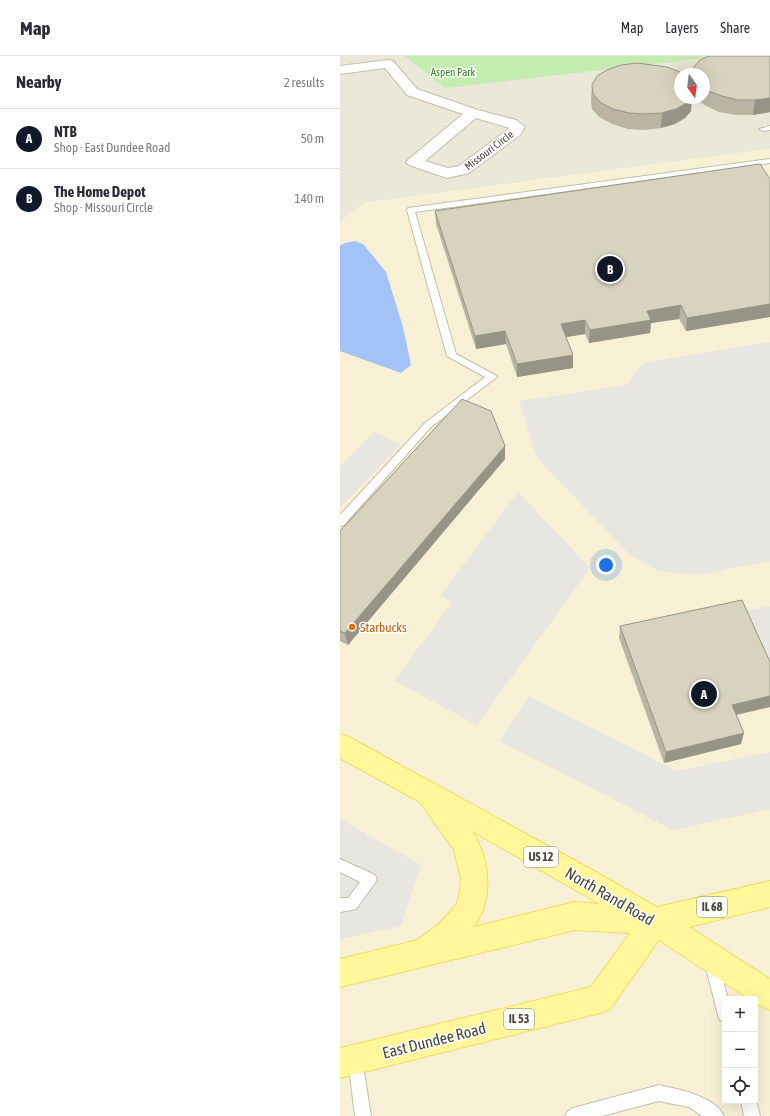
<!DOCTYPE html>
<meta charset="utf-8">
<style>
:root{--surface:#fff;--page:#f2f2f3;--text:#2b2b33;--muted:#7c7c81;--line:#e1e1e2;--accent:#111827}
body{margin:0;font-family:"Asap Condensed",sans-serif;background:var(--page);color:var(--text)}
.controls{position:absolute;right:12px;bottom:12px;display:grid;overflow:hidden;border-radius:4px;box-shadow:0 4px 16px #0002}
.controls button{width:36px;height:36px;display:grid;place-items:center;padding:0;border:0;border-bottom:1px solid var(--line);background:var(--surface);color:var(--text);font:20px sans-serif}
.compass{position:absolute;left:334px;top:12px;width:36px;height:36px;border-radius:50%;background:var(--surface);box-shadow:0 4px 16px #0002;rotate:166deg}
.you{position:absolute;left:266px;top:509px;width:14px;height:14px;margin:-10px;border:3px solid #fff;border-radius:50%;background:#1a73e8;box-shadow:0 0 0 6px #1a73e833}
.badge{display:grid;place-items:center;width:26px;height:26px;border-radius:50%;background:var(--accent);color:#fff;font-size:13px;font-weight:700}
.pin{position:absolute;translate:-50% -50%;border:2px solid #fff;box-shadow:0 1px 4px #0006}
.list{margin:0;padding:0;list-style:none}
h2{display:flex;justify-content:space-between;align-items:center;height:52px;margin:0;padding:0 16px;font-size:17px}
h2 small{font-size:13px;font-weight:400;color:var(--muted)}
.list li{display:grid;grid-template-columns:26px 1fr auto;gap:12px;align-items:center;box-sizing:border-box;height:60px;padding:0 16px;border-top:1px solid var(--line)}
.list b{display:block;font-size:15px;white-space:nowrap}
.list p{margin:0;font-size:13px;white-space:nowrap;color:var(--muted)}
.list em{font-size:13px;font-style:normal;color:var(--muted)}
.icon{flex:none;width:22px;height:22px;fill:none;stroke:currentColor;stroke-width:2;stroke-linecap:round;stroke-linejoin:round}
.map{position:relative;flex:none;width:430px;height:1060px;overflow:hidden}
header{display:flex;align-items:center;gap:24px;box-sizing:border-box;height:56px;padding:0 20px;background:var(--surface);border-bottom:1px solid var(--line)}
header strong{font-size:19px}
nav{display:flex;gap:22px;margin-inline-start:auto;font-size:14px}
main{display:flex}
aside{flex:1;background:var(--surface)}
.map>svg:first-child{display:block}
.residential{fill:#eae8d7;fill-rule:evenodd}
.commercial{fill:#f8f0d4;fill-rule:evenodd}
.green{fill:#c5ecb0}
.parking{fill:#e7e6e1}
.water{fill:#a3c3f6}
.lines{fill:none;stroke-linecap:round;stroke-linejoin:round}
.service-casing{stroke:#c2bfab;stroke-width:2}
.minor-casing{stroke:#c2bfab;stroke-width:2}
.primary-casing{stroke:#ecdf61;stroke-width:2}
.service{fill:#fff;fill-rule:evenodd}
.minor{fill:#fff;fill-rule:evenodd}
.primary{fill:#fff79a;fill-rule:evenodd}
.wall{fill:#bab5a3}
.shaded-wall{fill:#979485}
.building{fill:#d8d3be;stroke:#979485}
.food-dot{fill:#e8710a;stroke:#fff;stroke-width:1.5}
.labels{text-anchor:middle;stroke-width:3;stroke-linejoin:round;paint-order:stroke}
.far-park-label{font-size:11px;fill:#358225;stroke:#fff}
.far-street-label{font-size:11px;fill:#4b4737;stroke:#fff}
.shield{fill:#fff;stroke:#817e73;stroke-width:1}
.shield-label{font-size:12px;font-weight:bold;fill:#4b4737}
.food-label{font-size:13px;fill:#c56008;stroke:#fff;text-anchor:start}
.near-street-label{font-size:16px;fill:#4b4737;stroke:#fff}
</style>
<header>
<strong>Map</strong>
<nav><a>Map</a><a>Layers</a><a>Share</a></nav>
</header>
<main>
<aside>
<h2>Nearby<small>2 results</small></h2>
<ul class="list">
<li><span class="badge">A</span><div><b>NTB</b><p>Shop · East Dundee Road</p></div><em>50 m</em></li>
<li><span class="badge">B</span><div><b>The Home Depot</b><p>Shop · Missouri Circle</p></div><em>140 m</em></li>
</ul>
</aside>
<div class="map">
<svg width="430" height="1060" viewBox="0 0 430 1060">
<rect width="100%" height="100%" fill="#f6f5ea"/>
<path class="residential" d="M 0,0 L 430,0 L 430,93 L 24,147 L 0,166 ZM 340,18 L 364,18 L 364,42 L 340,42 Z"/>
<path class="commercial" d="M 430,93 L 430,1060 L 0,1060 L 0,166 L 24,147 ZM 385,943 L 415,943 L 415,1045 L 385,1045 Z"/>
<path class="green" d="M 65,0 L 383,0 L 105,32 Z"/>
<path class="parking" d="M 430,286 L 430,505 L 357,519 L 318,515 L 289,498 L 197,402 L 179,345 L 287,329 L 303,307 Z
M 34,376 L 61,388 L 0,452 L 0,411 Z
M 178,436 L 250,512 L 137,669 L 54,625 L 112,546 L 100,540 Z
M 430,550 L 430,608 L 406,555 Z
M 189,640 L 337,715 L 430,696 L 430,753 L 333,774 L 159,685 Z
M 0,763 L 81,809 L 61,870 L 0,883 Z"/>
<path class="water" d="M 15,185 L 23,188 L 46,216 L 63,271 L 71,309 L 61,317 L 0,295 L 0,190 L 5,187 Z"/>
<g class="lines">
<defs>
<path id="service" d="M 430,70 L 430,74 L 423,75 L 419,73 Z
M 430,103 L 430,107 L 75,156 L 116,298 L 155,319 L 157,321 L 91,371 L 4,469 L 0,470 L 0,459 L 85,367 L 145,321 L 107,300 L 67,154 L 68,152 Z
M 0,803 L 35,819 L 37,824 L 16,853 L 0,856 L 0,842 L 8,842 L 20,826 L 0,816 Z
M 372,901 L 377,903 L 379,908 L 388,943 L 385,943 L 385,966 L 380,964 L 378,959 L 365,908 L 367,903 Z
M 15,996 L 20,998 L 22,1003 L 31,1060 L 15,1060 L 8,1003 L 10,998 Z
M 319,1029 C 338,1033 375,1040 384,1060 L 362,1060 L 349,1051 L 319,1045 L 262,1060 L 225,1060 L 228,1055 L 233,1052 Z
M 415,1041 L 420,1060 L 404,1060 L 401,1045 L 415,1045 Z"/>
<path id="minor" d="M 48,4 L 53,5 L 77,33 L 138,54 L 176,64 L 185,71 L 180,79 L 129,117 L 107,122 L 69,109 L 66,106 L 69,103 L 123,58 L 67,39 L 45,12 L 0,18 L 0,10 ZM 136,62 L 170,72 L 119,110 L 108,112 L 85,105 Z"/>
<path id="primary" d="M 0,678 L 9,681 L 254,815 L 317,851 L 430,825 L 430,851 L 349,871 L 430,923 L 430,954 L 415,947 L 415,943 L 409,943 L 319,884 L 270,953 L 260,957 L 0,1022 L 0,992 L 251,931 L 290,877 L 235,874 L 0,931 L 0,903 L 78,884 L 101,866 L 117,848 L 120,836 L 121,823 L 114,794 L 80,746 L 0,702 ZM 132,775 L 260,848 L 235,846 L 134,871 C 154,843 150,803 132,775 Z"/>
</defs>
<use href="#service" class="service-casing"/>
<use href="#minor" class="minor-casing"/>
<use href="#primary" class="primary-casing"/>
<use href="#service" class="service"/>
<use href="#minor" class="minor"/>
<use href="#primary" class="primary"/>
</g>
<path class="wall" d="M 430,0 L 430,56 L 413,59 L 396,59 L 379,56 L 366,50 L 356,43 L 356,42 L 364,42 L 364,18 Z
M 252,29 L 351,55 L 345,62 L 335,68 L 321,72 L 305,74 L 288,73 L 272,68 L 259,61 L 252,53 L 251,44 Z
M 430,123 L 430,261 L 346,275 L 339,263 L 311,267 L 310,277 L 249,287 L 245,278 L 226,281 L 233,312 L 177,321 L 166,288 L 136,293 L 96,168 L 95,155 Z
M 165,403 L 8,589 L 0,585 L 0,475 Z
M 280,570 L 430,606 L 430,651 L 397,659 L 401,688 L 324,707 L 279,582 Z"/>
<path class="shaded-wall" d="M 350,42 L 352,42 L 351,55 L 345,62 L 335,68 L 321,72 L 322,57 Z
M 430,42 L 430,56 L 413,59 L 415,44 Z
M 430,248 L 430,261 L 346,275 L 347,262 Z
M 341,249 L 339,263 L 311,267 L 310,277 L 249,287 L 250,274 L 307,255 Z
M 245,264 L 245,278 L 221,282 L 221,268 Z
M 165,275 L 166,288 L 136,293 L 135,280 Z
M 233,299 L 233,312 L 177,321 L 177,308 Z
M 165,390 L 165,403 L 8,589 L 5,577 Z
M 430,640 L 430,651 L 389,660 L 392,649 Z
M 404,677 L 401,688 L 324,707 L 326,696 Z"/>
<path class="building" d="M 369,0 L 430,0 L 430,42 L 415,44 L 398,44 L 382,40 L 368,35 L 364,32 L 364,18 L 353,18 L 354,11 L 360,4 Z
M 297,7 L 327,11 L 340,16 L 342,18 L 340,18 L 340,42 L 350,42 L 347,47 L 336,53 L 322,57 L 306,58 L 289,57 L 273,53 L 260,46 L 253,38 L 252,29 L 257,20 L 267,14 L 281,9 Z
M 420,108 L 430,123 L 430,248 L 347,262 L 341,249 L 307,255 L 311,264 L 250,274 L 245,264 L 221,268 L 233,299 L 177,308 L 165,275 L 135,280 L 95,155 Z
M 122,343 L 151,355 L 165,390 L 5,577 L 0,575 L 0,475 Z
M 402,544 L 430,606 L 430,640 L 392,649 L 404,677 L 326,696 L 280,570 Z"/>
<circle class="food-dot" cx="12" cy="571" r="4"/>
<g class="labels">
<g class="far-park-label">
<text x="113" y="20">Aspen Park</text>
</g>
<g class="far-street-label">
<text transform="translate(149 94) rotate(-37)" y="4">Missouri Circle</text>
</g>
<g class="shield">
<rect x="184" y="791" width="34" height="20" rx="3"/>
<rect x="357" y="841" width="30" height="20" rx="3"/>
<rect x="164" y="953" width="30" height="20" rx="3"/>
</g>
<g class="shield-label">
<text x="201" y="805">US 12</text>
<text x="372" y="855">IL 68</text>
<text x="179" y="967">IL 53</text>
</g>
<g class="food-label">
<text x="20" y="576">Starbucks</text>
</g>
<g class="near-street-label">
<text transform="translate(270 840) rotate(30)" y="6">North Rand Road</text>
<text transform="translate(94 984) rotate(-14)" y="6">East Dundee Road</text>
</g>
</g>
</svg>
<div class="controls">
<button>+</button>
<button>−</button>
<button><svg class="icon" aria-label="locate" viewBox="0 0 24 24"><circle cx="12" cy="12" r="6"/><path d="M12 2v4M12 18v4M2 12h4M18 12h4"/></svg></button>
</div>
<svg class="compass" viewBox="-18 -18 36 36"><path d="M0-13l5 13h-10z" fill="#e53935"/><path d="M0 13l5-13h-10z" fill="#7c7c81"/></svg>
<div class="you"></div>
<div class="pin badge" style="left:364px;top:638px">A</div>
<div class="pin badge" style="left:270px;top:213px">B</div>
</div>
</main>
